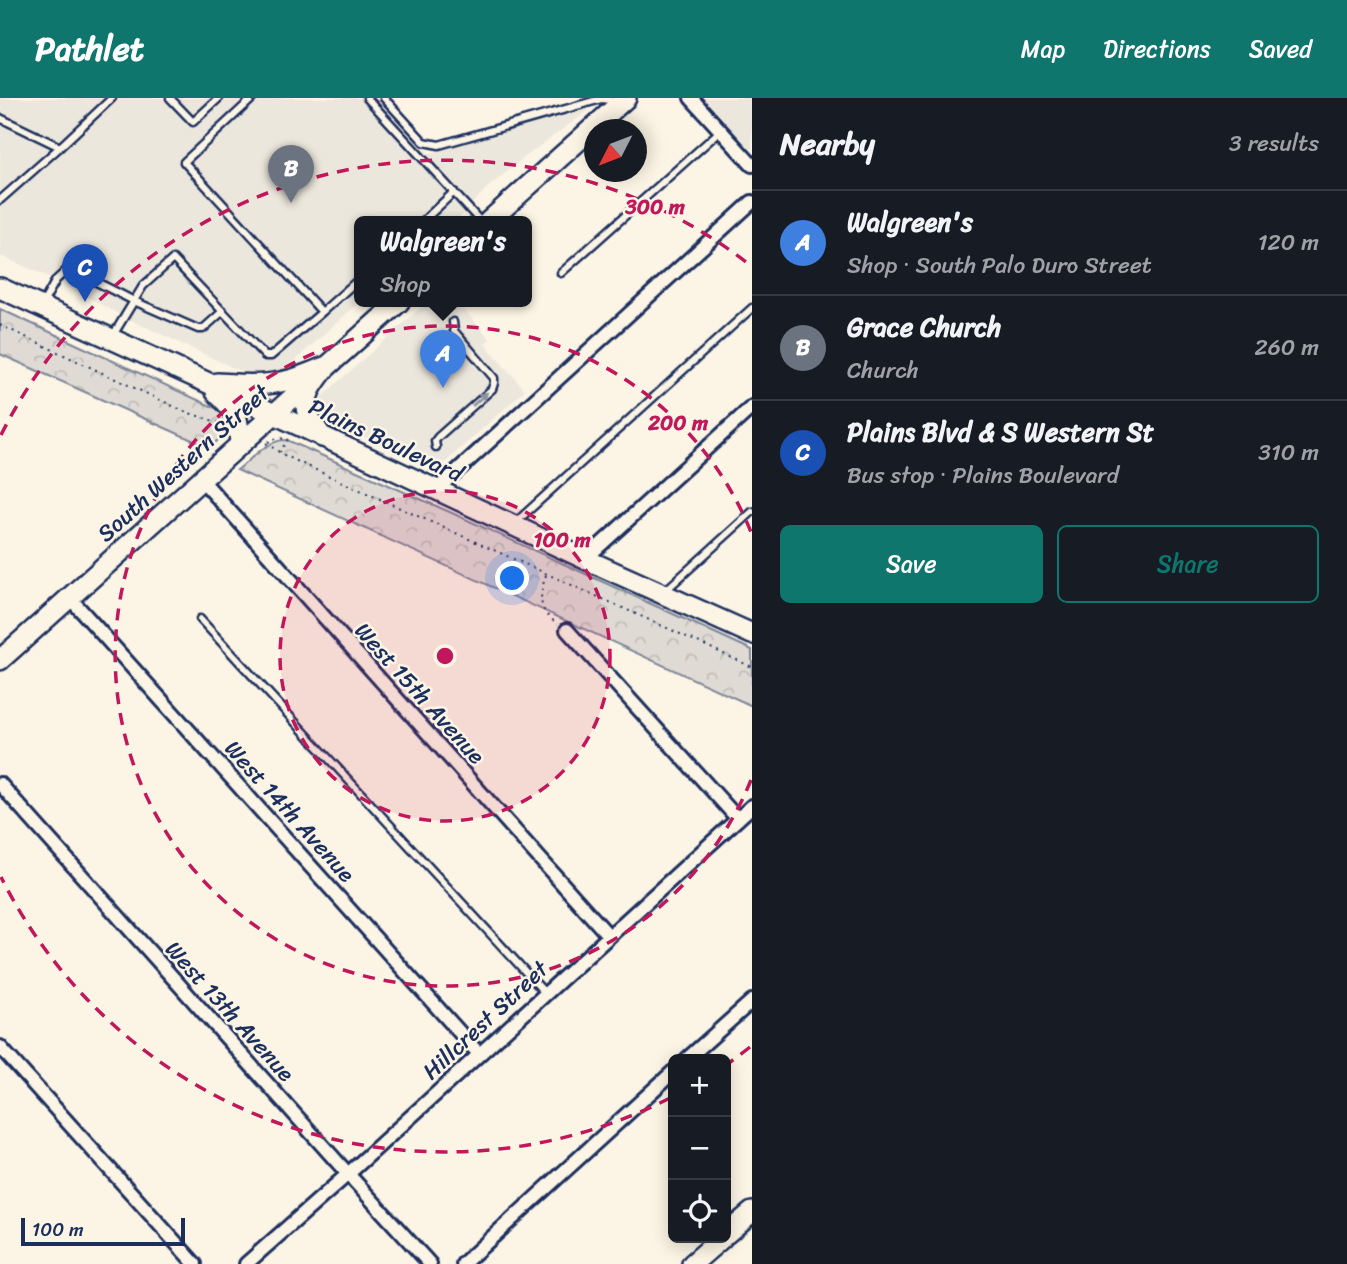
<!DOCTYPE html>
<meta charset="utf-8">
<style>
:root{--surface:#171b24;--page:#242831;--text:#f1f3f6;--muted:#9ea1a6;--line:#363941;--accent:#0f766e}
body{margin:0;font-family:Sriracha,sans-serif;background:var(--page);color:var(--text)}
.controls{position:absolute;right:21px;bottom:21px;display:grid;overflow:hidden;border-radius:10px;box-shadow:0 4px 18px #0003}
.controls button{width:63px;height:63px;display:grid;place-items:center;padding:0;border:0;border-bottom:2px solid var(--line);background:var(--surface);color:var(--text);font:35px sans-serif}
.compass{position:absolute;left:584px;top:21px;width:63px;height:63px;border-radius:50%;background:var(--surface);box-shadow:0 4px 18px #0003;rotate:228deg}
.scale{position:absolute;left:21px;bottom:18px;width:164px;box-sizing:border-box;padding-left:7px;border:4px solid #1b2f5e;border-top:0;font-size:19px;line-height:24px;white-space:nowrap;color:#1b2f5e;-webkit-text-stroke:5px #fcf5e5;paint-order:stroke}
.you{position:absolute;left:513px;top:481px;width:24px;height:24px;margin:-18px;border:5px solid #fff;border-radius:50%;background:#1a73e8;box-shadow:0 0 0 10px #1a73e833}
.badge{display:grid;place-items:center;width:46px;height:46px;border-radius:50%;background:var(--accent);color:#fff;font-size:23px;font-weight:700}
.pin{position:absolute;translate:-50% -58px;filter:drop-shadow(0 2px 4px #0008)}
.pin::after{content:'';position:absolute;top:37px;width:24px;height:21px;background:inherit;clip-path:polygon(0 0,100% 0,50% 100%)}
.popup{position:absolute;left:354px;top:118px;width:178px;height:91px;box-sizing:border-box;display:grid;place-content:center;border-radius:10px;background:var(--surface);filter:drop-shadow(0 2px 5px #0005);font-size:23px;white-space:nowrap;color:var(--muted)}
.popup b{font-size:26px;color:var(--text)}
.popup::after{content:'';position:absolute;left:50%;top:100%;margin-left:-14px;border:14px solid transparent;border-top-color:var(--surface)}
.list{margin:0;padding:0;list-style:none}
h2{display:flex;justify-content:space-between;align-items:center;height:91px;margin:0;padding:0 28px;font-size:30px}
h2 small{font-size:23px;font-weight:400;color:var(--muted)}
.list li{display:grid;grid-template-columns:46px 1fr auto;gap:21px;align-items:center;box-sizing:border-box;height:105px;padding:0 28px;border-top:2px solid var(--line)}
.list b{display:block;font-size:26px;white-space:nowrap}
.list p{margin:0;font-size:23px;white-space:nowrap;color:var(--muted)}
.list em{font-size:23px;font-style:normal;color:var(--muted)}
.actions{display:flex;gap:14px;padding:21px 28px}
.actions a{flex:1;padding:16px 0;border:2px solid var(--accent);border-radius:10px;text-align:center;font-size:24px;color:var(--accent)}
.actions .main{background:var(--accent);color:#fff}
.icon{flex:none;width:38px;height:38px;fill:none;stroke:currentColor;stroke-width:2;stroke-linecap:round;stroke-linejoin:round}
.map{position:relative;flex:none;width:752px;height:1166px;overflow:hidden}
header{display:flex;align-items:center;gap:42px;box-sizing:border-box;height:98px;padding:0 35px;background:var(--accent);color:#fff}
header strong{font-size:33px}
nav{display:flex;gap:38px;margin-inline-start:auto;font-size:24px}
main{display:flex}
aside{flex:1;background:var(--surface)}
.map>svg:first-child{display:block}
.built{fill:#ece7dc}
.forest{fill:url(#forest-crowns);stroke:#7d8599;stroke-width:2}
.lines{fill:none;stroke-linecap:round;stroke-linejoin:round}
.lane-casing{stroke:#1b2f5e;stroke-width:11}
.street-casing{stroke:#1b2f5e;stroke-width:18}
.secondary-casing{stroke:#1b2f5e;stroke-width:24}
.path{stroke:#1b2f5e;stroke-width:2;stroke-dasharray:2 5;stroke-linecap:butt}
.lane{stroke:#fcf5e5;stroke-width:6}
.street{stroke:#fcf5e5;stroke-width:12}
.secondary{stroke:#fcf5e5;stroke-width:19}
.oneway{fill:#8c92a2}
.ring{fill:none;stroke:#c2185b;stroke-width:3.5;stroke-dasharray:12 9}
.labels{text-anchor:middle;stroke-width:5;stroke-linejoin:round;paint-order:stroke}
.street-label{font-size:23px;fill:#1b2f5e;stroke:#fcf5e5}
.centre{fill:#c2185b;stroke:#fcf5e5;stroke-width:3.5}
.ring-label{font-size:21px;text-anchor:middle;font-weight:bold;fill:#c2185b;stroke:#fcf5e5;stroke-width:5;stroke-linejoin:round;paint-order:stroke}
</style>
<header>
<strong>Pathlet</strong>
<nav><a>Map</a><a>Directions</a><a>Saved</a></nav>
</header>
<main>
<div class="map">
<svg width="752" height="1166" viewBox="0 0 752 1166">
<defs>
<pattern id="forest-crowns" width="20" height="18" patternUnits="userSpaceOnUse" patternTransform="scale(1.75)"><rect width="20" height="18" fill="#dfdbd4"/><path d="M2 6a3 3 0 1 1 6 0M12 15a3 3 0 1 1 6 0" fill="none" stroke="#bfbcb8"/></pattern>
</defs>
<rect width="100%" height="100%" fill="#fcf5e5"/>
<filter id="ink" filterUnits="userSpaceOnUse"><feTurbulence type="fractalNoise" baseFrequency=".0143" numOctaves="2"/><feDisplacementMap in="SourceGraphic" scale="14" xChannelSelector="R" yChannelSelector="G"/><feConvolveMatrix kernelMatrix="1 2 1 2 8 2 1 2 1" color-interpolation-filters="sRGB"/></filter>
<g filter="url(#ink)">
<path class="built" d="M 0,0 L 377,0 L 429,56 L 588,9 L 589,12 L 521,62 L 487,90 L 456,124 L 359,124 L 359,204 L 295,263 L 275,275 L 258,277 L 240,273 L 124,219 L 56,182 L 0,158 Z
M 704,0 L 752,0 L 752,53 Z
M 427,204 L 457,204 L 490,241 L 485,246 L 525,292 L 437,372 L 320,319 L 315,311 L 317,303 Z"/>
<path class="forest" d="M 0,211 L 222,313 L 230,325 L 229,331 L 210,350 L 0,256 Z
M 283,342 L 289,343 L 452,415 L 752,552 L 752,608 L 237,372 C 250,362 266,344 283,342 Z"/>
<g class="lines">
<defs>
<path id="lane" d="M 170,0 L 193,24 L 219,0
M 253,0 L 184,64 L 322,214 L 359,181
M 367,0 L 481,124
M 384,0 L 424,44 L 439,47 L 601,1 L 610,2 L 615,7
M 0,20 L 60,49
M 0,102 L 60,49 L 112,0
M 422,124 L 454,94
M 561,175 L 720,33
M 43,205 L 56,182 L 69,170 L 134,203 L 198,231 L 203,231 L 223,213
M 112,239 L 143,188 L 173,161 L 265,258 L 271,258 L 322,214
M 436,349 L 435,343 L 438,339 L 492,291 L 494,285 L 494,280 L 454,233 L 453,224
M 516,424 L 752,210
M 666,492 L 752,414
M 200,521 L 545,895"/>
<path id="street" d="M 691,0 L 752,67
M 201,381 L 608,837
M 436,392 L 752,104
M 585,461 L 752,309
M 69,499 L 479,956
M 567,532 L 738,721
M 0,686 L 348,1076 L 430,1166
M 0,949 L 195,1166
M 687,961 L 752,903
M 246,1166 L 348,1076 L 752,708
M 463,1166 L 673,974"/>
<path id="secondary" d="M 488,124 L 626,0
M 0,190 L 206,284 L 585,461 L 752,536
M 217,285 C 236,286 255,288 274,285 C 292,283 310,275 327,268 C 318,280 302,297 307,314 C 310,322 317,331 322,339
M 216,294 C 238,316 238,316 240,347
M 0,562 L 399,204
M 726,1136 L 752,1114
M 692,1166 L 722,1140"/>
</defs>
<use href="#lane" class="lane-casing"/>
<use href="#street" class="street-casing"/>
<use href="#secondary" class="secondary-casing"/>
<path class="path" d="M 0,227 L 186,314 L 223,326
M 268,344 L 277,340 L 288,341 L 280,354
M 266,345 L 282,356 L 305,367 C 454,435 603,500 752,569
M 546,477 C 539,498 537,513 558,526"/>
<use href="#lane" class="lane"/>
<use href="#street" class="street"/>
<use href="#secondary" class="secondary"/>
</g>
<defs><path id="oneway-solid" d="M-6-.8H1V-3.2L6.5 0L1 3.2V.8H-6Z" transform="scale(1.75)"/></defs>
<use class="oneway" href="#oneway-solid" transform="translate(480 301) rotate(-42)"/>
</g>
<circle cx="445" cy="558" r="165" fill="#c2185b" fill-opacity=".12"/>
<g class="ring">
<circle cx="445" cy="558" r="165"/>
<path d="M751 682A330 330 0 1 1 751 434"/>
<path d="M750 949A496 496 0 0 1 726 967M670 1000A496 496 0 0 1 1 779M1 337A496 496 0 0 1 750 167"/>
</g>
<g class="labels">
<g class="street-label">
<text transform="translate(386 342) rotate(25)" y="8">Plains Boulevard</text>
<text transform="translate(183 365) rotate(-42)" y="8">South Western Street</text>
<text transform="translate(420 595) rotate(48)" y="8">West 15th Avenue</text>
<text transform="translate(290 713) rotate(48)" y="8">West 14th Avenue</text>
<text transform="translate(230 913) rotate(48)" y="8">West 13th Avenue</text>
<text transform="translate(485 922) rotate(-43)" y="8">Hillcrest Street</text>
</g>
</g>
<circle cx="445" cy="558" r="10" class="centre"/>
<g class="ring-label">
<text x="655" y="116">300 m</text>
<text x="678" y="332">200 m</text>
<text x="562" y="449">100 m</text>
</g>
</svg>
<div class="controls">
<button>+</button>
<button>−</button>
<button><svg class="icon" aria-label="locate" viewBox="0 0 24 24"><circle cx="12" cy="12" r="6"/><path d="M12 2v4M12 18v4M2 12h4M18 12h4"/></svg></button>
</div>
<svg class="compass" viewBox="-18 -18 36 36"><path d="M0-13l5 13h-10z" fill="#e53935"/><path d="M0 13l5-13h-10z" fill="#9ea1a6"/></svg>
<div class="scale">100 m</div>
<div class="you"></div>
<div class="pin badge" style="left:443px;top:290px;background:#3f7fe0">A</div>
<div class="popup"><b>Walgreen's</b>Shop</div>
<div class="pin badge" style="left:291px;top:105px;background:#6b7280">B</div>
<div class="pin badge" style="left:85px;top:204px;background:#1a4fb4">C</div>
</div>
<aside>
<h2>Nearby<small>3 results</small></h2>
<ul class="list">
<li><span class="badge" style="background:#3f7fe0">A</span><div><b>Walgreen's</b><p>Shop · South Palo Duro Street</p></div><em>120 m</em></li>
<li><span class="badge" style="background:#6b7280">B</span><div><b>Grace Church</b><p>Church</p></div><em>260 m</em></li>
<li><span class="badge" style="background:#1a4fb4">C</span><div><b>Plains Blvd &amp; S Western St</b><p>Bus stop · Plains Boulevard</p></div><em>310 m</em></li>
</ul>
<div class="actions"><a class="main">Save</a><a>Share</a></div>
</aside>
</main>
